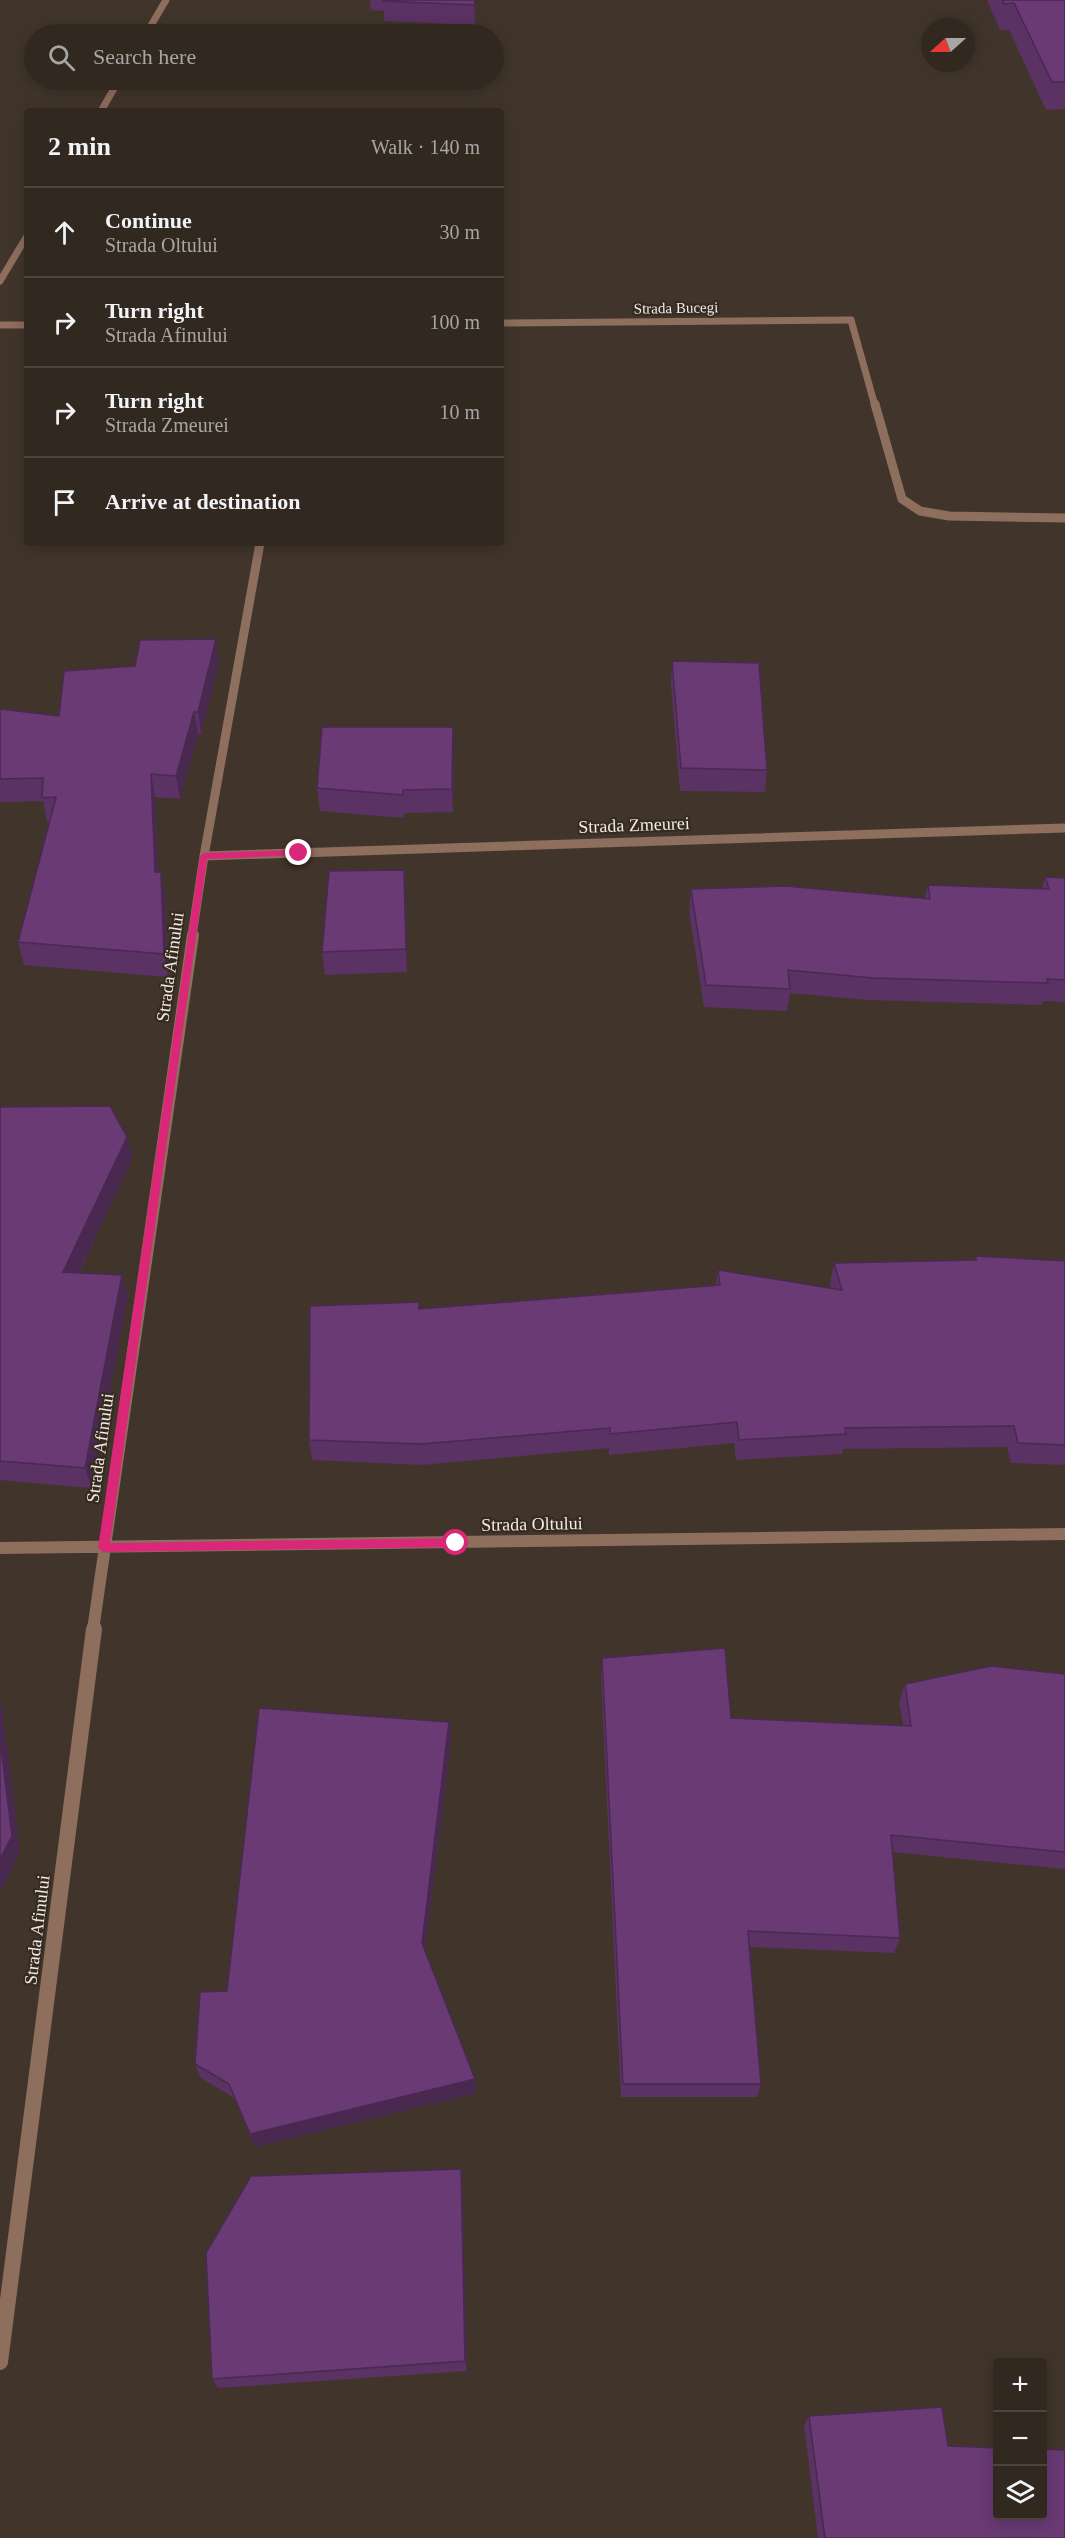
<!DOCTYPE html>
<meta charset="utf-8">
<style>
:root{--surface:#312820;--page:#393029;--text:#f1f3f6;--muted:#a8a6a5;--line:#4c443e}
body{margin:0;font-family:Georgia,serif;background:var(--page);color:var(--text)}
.controls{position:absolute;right:18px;bottom:18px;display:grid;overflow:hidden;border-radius:6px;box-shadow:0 3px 15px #0003}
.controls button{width:54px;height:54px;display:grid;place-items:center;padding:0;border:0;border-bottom:2px solid var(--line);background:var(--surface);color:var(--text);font:30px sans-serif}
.compass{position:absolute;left:921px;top:18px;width:54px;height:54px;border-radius:50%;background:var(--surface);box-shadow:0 3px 15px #0003;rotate:249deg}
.stop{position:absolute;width:18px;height:18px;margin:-14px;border:4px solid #db2777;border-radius:50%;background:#fff}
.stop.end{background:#db2777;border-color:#fff;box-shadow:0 2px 6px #0008}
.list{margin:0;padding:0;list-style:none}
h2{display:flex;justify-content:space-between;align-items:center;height:78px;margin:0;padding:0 24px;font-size:26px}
h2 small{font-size:20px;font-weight:400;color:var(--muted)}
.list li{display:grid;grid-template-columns:39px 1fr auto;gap:18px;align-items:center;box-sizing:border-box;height:90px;padding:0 24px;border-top:2px solid var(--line)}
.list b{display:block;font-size:22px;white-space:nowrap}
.list p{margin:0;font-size:20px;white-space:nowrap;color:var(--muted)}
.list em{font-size:20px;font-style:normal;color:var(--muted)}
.icon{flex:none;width:33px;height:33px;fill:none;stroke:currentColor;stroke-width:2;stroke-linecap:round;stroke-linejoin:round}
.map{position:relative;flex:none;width:1065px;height:2538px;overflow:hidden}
.search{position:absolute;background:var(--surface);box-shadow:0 3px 15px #0003;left:24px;top:24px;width:480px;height:66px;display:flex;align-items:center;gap:15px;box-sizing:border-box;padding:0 21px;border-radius:33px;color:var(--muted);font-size:22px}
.panel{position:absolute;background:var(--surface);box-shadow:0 3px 15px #0003;left:24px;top:108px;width:480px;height:438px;border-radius:6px}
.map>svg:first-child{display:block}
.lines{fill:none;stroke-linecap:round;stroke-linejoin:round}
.service-far1{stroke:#8e6e5d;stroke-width:7}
.service{stroke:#8e6e5d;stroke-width:9}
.minor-far3{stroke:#8e6e5d;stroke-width:7}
.minor-far2{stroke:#8e6e5d;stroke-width:9}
.minor-far1{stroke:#8e6e5d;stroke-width:12}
.minor{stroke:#8e6e5d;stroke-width:16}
.wall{fill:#5a3264}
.shaded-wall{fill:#4a2951}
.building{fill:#693a74;stroke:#4a2951;stroke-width:1.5}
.route{fill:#db2777}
.labels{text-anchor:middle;stroke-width:4.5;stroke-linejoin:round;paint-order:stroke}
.far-street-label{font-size:15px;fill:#f2eae3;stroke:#362b21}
.street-label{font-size:18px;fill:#f2eae3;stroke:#362b21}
</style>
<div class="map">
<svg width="1065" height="2538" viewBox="0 0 1065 2538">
<rect width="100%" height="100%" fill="#41352b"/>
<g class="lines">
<path class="service-far1" d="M 851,320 L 875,406"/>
<path class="service" d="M 875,404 L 902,499 L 920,511 L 949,516 L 1065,518"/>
<path class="minor-far3" d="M 146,34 L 166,0
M 101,111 L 119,80
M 0,281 L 27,236
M 501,323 L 851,320
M 0,325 L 27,325"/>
<path class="minor-far2" d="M 204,856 L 1065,828
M 192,936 L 204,856 L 260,543"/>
<path class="minor-far1" d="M 0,1548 L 1065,1534
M 93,1630 L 193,935"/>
<path class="minor" d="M 0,2362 L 94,1629"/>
</g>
<path class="wall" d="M 370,0 L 476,0 L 475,25 L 384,21 L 384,11 L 371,10 Z
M 987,0 L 1065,0 L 1065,109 L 1046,110 L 1009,30 L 1000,30 Z
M 672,661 L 767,770 L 765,792 L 680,791 L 671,684 Z
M 219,662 L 201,734 L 198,734 L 180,799 L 155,797 L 158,872 L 161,872 L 165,894 L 168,977 L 24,965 L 18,942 L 50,821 L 47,821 L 43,801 L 0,802 L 0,709 L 59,716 Z
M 453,727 L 454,750 L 453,812 L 404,813 L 404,818 L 320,811 L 317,788 Z
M 1045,877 L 1065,878 L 1065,1002 L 1043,1001 L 1042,1005 L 868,1000 L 790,993 L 787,1011 L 704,1007 L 689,912 L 691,889 L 925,898 L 928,885 L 1042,889 Z
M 406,893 L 407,972 L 325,975 L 322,952 Z
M 0,1107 L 132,1159 L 79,1273 L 122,1275 L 128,1296 L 91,1488 L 0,1480 Z
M 976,1256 L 1065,1261 L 1065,1465 L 1011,1463 L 1007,1447 L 843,1449 L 842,1454 L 736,1460 L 734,1443 L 609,1455 L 609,1448 L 422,1465 L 312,1460 L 309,1440 L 419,1302 L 420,1309 L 716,1285 L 718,1270 L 831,1288 L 830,1284 L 834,1263 L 975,1260 Z
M 602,1658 L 731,1718 L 903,1725 L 899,1702 L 905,1684 L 1065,1674 L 1065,1869 L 892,1852 L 900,1938 L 894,1953 L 750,1947 L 761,2084 L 757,2097 L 621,2097 L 601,1676 Z
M 449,1722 L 451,1740 L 425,1950 L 475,2079 L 476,2093 L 255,2147 L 234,2098 L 201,2078 L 195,2064 L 227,1991 Z
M 461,2169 L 462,2181 L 467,2371 L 218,2388 L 212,2379 Z
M 809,2416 L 948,2446 L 1065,2538 L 818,2538 L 804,2425 Z"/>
<path class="shaded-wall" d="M 475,0 L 476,0 L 475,25 L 474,5 Z
M 216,639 L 219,662 L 201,734 L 198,712 Z
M 194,712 L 198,734 L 180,799 L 176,776 Z
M 453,727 L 454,750 L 453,812 L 452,789 Z
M 151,774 L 155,797 L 159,894 L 155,872 Z
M 404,870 L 406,893 L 407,972 L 406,949 Z
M 161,872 L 165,894 L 168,977 L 164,954 Z
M 127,1137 L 132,1159 L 69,1293 L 63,1272 Z
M 122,1275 L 128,1296 L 91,1488 L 85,1468 Z
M 0,1697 L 1,1700 L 20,1852 L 0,1893 Z
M 449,1722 L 451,1740 L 424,1958 L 422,1943 Z
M 475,2079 L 476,2093 L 255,2147 L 250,2134 Z
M 461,2169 L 462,2181 L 467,2371 L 465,2361 Z"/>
<path class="building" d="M 383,0 L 475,0 L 474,5 L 383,1 Z
M 1003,0 L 1065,0 L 1065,82 L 1052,82 L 1014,3 L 1004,4 Z
M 216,639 L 198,712 L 194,712 L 176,776 L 151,774 L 155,872 L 161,872 L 164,954 L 18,942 L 56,797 L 42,798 L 43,778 L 0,779 L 0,709 L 59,716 L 64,671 L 135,666 L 140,640 Z
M 672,661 L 759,663 L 767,770 L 681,768 Z
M 322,727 L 453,727 L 452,789 L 403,790 L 403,795 L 317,788 Z
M 404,870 L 406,949 L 322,952 L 329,871 Z
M 1045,877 L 1065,878 L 1065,980 L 1047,979 L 1048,983 L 873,978 L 788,970 L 790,989 L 706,985 L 691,889 L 785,886 L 930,899 L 928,885 L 1049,889 Z
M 110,1106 L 127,1137 L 63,1272 L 122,1275 L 85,1468 L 0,1461 L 0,1107 Z
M 976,1256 L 1065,1261 L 1065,1445 L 1018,1443 L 1014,1426 L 845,1428 L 846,1434 L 739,1440 L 737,1422 L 610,1434 L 610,1428 L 421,1444 L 309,1440 L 310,1306 L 419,1302 L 419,1309 L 720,1285 L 718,1270 L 842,1290 L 834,1263 L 976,1260 Z
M 725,1648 L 731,1718 L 911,1726 L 905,1684 L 991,1666 L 1065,1674 L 1065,1852 L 891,1835 L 900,1938 L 748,1931 L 761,2084 L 623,2084 L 602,1658 Z
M 259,1708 L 449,1722 L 422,1943 L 475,2079 L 250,2134 L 229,2084 L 195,2064 L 200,1992 L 227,1991 Z
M 0,1739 L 12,1836 L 0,1859 Z
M 461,2169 L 465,2361 L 212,2379 L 206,2253 L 251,2176 Z
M 942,2407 L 948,2446 L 998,2448 L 998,2516 L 1042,2516 L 1042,2449 L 1065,2450 L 1065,2538 L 825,2538 L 809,2416 Z"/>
<path class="route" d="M 299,850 L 303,853 L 302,855 L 207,859 L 110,1543 L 456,1538 L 461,1543 L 456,1547 L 104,1552 L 98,1548 L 200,856 L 204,853 Z"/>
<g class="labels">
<g class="far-street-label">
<text transform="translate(676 308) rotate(-1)" y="5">Strada Bucegi</text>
</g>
<g class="street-label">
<text transform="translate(634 825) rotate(-2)" y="6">Strada Zmeurei</text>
<text transform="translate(170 967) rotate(-82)" y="6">Strada Afinului</text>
<text transform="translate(100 1448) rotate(-82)" y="6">Strada Afinului</text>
<text transform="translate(532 1524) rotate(-1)" y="6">Strada Oltului</text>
<text transform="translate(37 1930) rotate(-83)" y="6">Strada Afinului</text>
</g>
</g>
</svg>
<div class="controls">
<button>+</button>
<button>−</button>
<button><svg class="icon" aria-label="layers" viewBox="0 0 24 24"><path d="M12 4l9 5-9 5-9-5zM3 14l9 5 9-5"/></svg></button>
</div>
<svg class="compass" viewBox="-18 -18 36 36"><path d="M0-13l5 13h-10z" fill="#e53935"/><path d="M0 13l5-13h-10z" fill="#a8a6a5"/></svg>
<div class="stop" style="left:456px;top:1543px"></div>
<div class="stop end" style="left:299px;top:853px"></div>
<div class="search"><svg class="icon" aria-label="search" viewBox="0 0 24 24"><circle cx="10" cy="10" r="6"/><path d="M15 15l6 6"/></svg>Search here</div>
<section class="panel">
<h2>2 min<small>Walk · 140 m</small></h2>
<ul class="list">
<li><svg class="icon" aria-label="ahead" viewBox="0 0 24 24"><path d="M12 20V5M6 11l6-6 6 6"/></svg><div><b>Continue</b><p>Strada Oltului</p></div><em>30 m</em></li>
<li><svg class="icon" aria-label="right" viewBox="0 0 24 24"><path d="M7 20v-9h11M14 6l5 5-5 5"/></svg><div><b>Turn right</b><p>Strada Afinului</p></div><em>100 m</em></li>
<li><svg class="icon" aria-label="right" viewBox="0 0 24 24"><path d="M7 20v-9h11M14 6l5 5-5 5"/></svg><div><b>Turn right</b><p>Strada Zmeurei</p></div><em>10 m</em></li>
<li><svg class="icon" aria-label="arrive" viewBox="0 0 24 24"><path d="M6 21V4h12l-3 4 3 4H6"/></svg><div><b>Arrive at destination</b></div></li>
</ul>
</section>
</div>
